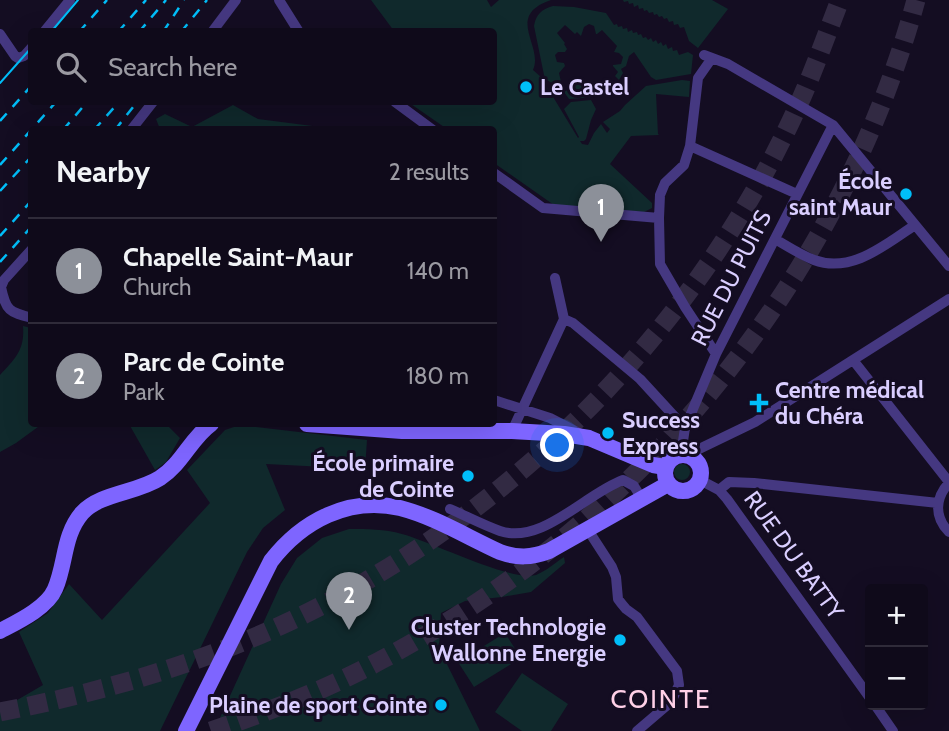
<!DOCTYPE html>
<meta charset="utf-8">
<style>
:root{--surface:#0f0a1a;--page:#181323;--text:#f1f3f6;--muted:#9b9aa2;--line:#2f2b39;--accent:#8c9099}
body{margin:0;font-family:Cabin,sans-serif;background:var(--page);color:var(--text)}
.controls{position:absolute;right:21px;bottom:21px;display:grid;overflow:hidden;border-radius:7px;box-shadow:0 7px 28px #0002}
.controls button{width:63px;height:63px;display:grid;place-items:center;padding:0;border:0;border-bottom:2px solid var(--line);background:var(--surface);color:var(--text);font:35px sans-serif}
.you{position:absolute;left:558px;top:446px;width:24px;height:24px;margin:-18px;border:5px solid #fff;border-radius:50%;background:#1a73e8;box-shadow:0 0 0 10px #1a73e833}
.badge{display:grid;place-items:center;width:46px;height:46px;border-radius:50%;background:var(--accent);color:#fff;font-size:23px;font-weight:700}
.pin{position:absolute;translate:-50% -58px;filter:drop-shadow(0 2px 4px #0008)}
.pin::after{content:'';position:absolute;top:37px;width:24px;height:21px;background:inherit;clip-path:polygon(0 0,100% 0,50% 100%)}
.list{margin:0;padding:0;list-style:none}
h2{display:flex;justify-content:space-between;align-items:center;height:91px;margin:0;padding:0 28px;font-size:30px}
h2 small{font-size:23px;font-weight:400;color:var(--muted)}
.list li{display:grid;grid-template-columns:46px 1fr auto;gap:21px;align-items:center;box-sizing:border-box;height:105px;padding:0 28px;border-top:2px solid var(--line)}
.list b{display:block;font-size:26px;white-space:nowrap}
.list p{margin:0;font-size:23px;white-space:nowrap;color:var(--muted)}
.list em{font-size:23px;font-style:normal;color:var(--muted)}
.icon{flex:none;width:38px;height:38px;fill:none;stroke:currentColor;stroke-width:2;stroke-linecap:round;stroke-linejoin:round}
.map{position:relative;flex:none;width:949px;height:731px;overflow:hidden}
.search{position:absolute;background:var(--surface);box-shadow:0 7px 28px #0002;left:28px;top:28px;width:469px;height:77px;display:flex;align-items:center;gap:18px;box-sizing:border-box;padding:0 24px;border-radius:7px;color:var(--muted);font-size:26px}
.panel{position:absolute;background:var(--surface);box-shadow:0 7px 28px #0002;left:28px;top:126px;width:469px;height:301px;border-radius:7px}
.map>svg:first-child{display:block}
.green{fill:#10292c}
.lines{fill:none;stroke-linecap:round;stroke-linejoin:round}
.highway-tunnel{stroke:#322a43;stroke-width:19;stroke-dasharray:19 10;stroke-linecap:butt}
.street{stroke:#453881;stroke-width:10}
.secondary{stroke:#7e65ff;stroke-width:16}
.tram{stroke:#00bef9;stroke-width:2}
.rail{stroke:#00bef9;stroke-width:2.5;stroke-dasharray:10 9;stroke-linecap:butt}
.poi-dot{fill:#00bef9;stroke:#140d22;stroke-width:2.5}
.labels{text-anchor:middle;stroke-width:6;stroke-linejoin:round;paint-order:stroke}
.poi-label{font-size:23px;font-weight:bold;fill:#daceff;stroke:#140d22;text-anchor:end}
.street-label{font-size:23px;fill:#daceff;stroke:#140d22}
.quarter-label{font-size:26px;letter-spacing:2px;fill:#ffd0e7;stroke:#140d22}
</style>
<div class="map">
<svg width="949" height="731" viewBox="0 0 949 731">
<rect width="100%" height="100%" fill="#140d22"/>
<path class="green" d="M 371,0 L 487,0 L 491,7 L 499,0 L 551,0 C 504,16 544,46 533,70 L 541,77 L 578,138 L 579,137 L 564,109 L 571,102 L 591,100 L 596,109 L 591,120 L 586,139 L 584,141 L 580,141 L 582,144 L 588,145 L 594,133 L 601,124 L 607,133 L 610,129 L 603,122 L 620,111 L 625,105 L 646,86 L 682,80 L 690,81 L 689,97 L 656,94 L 658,134 L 659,135 L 631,136 L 610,164 L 652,203 L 652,208 L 644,212 L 554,205 L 494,163 L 494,130 L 447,129 L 408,102 L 494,102 L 494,32 L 394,31 Z
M 623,0 L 712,0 L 728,9 L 698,48 L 689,41 L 684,27 L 680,28 L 678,24 L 674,25 L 673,21 L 669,22 L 667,18 L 664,19 L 662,16 L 659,17 L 657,14 L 654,15 L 653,12 L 649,13 L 647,10 L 644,11 L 643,8 L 639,9 L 638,5 L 634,7 L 633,3 L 629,4 L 628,1 L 624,2 Z
M 553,6 L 574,7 L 606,13 L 614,25 L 617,24 L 618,27 L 622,26 L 623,29 L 627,28 L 628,32 L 632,30 L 633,33 L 637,32 L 638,35 L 641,34 L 643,38 L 646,37 L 648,40 L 651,38 L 653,42 L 656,40 L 658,44 L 661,42 L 663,46 L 666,44 L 668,49 L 672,47 L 673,51 L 677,50 L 679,55 L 688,52 L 693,55 L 691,74 L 656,80 L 651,77 L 634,52 L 629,56 L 626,66 L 621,69 L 623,73 L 619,80 L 615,76 L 618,72 L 613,66 L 613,65 L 621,64 L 623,57 L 619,53 L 614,52 L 617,46 L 602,30 L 597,34 L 596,34 L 594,26 L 589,24 L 584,27 L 581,36 L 577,32 L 575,34 L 565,25 L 557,33 L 565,43 L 564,44 L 567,49 L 565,52 L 558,52 L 555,55 L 557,62 L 564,63 L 565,66 L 559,73 L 561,82 L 555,85 L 547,80 L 544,75 L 534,26 C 536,14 542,9 553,6 Z
M 580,82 L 582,83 L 582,88 L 586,92 L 592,91 L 594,83 L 597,82 L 602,88 L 595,97 L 569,99 L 564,92 Z
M 233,105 L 258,119 L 328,128 L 329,129 L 160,129 L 156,119 L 165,114 L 192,127 Z
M 23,326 L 31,328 L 32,424 L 42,424 L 16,443 L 0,452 L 0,375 C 15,359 25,350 23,326 Z
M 129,424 L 166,424 L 180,438 L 166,462 L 155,470 Z
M 240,425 L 367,440 L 365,469 L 266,464 L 285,510 L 263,528 L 247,552 L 160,731 L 0,731 L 0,710 L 43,685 L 19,632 L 48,613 L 69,584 L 102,620 L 210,503 L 187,470 L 225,430 Z
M674 472a8 8 0 1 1 16 0a8 8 0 1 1-16 0Z
M 349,529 C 368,529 384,529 402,534 C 432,542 511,582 536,575 C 546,571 555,563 564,557 L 565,563 L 531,592 L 502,597 L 465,601 L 441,613 L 439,648 L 480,731 L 214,731 L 281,584 L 297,558 L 322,538 Z
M 505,633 L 521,658 L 474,687 L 458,662 Z
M 522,673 L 568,704 L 551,731 L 522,731 L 495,712 Z"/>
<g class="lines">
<path class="highway-tunnel" d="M 0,712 C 107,691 211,661 309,612 C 520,506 699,324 797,108 C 813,73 826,36 840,0
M 211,731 C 270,711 328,689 383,659 C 640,522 839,282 916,0"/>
<path class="street" d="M 279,0 L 299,32
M 44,32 L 70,0
M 212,32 L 236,0
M 0,34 L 15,56 L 18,58 L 24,56 L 32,47
M 704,55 L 728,64 L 833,125 L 949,266
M 712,58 L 698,78 L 690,146 L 684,165 L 665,183 L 660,195 L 659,218 L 660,264 L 685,307 L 716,354
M 395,102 L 433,130
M 131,130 L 153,102
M 690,146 L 797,194
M 494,173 L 543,208 L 659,218
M 775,239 C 787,246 801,255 814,260 C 852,274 886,244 915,225
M 32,249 L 4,280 L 1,287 C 6,311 9,312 32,318
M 555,278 L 564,319
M 564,319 L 573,323 L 640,379 L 685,428
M 853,360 L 949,482
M 494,400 L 550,418 L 577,432
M 512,431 L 564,319
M 681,454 L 685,428 L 716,354 L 833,125
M 691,456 L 697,450 L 755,422 L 949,299
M 700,480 L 719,490 L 727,499 L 870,698
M 949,483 C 935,498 934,517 949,532
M 719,490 L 729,482 L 754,483 L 938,503
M 450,509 C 466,516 483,525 500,531 C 542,545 585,494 623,480 L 634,486 L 642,499
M 588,530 L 612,567 L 616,577 L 618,599 L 621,603 L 626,609 L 637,617 L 677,671 L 679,685 L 671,702 L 637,731
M 875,705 L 893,731"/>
<path class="secondary" d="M 307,424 L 402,431 L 512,431 L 564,434 L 589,438 L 653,465 L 665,467
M665 473a18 18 0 1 1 36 0a18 18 0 1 1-36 0Z
M 0,631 C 17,622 47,608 55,589 C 66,564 63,535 82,513 C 100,493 137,493 160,478 C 182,464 191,438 211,424
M 186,731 L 271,561 C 302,521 349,496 400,508 C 435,517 467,537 500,552 C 517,558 531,558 549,551 L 668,484"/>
<path class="tram" d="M 51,32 L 78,0
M 0,83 L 32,47"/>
<path class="rail" d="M 79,32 L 107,0
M 118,32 L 146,0
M 139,32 L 166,0
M 163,32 L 184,0
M 181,32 L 207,0
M 0,121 L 32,85
M 63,130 L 87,102
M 94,130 L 119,102
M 115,130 L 137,102
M 0,165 L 56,102
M 0,191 L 32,156
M 0,236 L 32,200
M 0,262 L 32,226"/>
</g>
<g class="poi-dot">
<circle cx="526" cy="87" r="7"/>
<circle cx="906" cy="194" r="7"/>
<path d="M755.5 392.5h7v7h7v7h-7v7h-7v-7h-7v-7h7z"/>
<circle cx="608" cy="433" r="7"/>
<circle cx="468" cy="476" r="7"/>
<circle cx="620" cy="640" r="7"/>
<circle cx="441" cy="705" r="7"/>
</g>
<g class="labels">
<g class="poi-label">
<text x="540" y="95" text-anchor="start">Le Castel</text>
<text x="892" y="189">École<tspan x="892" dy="26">saint Maur</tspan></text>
<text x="775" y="398" text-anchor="start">Centre médical<tspan x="775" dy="26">du Chéra</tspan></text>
<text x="622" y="428" text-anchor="start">Success<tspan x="622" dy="26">Express</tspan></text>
<text x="454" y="471">École primaire<tspan x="454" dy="26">de Cointe</tspan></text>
<text x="606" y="635">Cluster Technologie<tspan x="606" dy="26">Wallonne Energie</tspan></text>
<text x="427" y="713">Plaine de sport Cointe</text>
</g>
<g class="street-label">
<text transform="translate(731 278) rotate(-63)" y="8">RUE DU PUITS</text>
<text transform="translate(794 555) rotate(54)" y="8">RUE DU BATTY</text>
</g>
<g class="quarter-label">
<text x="661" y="708">COINTE</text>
</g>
</g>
</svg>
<div class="controls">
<button>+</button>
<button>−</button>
</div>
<div class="you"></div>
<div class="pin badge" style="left:601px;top:242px">1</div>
<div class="pin badge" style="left:349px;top:630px">2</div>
<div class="search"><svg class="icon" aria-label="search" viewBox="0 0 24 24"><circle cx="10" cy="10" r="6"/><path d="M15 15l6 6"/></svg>Search here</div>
<section class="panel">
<h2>Nearby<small>2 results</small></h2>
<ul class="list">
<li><span class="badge">1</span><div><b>Chapelle Saint-Maur</b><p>Church</p></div><em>140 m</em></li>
<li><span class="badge">2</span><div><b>Parc de Cointe</b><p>Park</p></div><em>180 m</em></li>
</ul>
</section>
</div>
